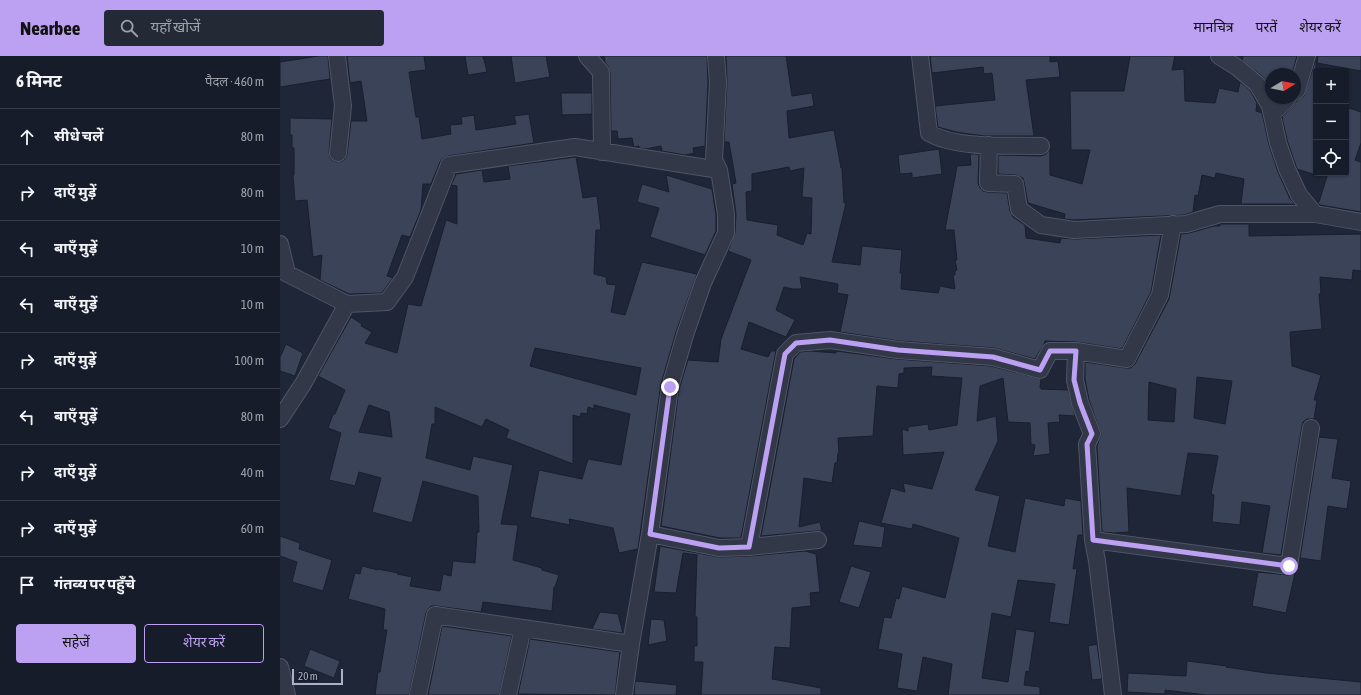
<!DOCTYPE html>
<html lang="hi">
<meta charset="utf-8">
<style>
:root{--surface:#161c29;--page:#232935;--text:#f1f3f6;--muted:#9ea1a8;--line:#353a46;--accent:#bca0f2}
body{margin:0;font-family:"Asap Condensed","Noto Sans Devanagari",sans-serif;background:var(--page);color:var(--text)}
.controls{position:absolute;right:12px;top:12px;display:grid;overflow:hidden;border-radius:4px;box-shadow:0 1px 3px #0004}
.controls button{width:36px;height:36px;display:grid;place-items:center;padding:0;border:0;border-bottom:1px solid var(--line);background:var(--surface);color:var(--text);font:20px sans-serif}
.compass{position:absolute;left:985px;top:12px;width:36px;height:36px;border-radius:50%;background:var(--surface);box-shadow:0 1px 3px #0004;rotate:80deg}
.scale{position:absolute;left:12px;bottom:10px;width:51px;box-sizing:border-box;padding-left:4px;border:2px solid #abb2c5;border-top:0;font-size:11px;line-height:14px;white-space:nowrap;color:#abb2c5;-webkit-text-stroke:3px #171d2b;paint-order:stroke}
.stop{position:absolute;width:12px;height:12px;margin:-9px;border:3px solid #bca0f2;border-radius:50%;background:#fff}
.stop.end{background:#bca0f2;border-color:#fff;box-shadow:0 1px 4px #0008}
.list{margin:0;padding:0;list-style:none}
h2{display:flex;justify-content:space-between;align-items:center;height:52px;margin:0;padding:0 16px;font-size:17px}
h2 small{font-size:13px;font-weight:400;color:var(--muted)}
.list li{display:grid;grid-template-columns:26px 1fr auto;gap:12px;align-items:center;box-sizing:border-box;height:56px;padding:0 16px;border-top:1px solid var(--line)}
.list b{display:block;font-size:15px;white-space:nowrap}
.list em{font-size:13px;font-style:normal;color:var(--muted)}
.actions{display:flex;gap:8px;padding:12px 16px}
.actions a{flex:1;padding:9px 0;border:1px solid var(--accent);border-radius:4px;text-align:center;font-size:14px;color:var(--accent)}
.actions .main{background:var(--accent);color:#111}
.icon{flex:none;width:22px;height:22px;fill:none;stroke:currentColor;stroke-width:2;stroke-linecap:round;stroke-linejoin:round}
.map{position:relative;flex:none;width:1081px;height:639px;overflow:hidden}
header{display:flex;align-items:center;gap:24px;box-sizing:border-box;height:56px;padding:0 20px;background:var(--accent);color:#111}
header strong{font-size:19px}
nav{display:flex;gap:22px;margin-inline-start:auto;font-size:14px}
.search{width:280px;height:36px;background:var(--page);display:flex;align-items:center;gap:10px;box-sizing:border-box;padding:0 14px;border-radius:4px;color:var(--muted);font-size:15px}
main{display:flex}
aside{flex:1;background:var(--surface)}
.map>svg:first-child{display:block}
.building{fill:#3a4358;stroke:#191f2e;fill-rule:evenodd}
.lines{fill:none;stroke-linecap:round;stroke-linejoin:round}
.minor-casing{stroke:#4f5566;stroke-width:18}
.minor{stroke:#323847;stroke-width:16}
.route{stroke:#bca0f2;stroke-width:5}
</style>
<header>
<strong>Nearbee</strong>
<div class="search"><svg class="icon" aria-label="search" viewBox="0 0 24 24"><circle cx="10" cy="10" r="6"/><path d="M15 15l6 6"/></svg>यहाँ खोजें</div>
<nav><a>मानचित्र</a><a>परतें</a><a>शेयर करें</a></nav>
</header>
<main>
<aside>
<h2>6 मिनट<small>पैदल · 460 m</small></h2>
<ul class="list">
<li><svg class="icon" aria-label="ahead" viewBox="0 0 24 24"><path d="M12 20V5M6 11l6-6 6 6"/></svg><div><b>सीधे चलें</b></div><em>80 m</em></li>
<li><svg class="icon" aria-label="right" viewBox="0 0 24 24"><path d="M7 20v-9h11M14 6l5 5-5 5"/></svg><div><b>दाएँ मुड़ें</b></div><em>80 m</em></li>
<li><svg class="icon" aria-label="left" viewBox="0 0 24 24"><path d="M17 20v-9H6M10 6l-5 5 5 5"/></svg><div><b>बाएँ मुड़ें</b></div><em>10 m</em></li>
<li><svg class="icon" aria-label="left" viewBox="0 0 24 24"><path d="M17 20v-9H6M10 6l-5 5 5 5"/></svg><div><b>बाएँ मुड़ें</b></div><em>10 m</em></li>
<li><svg class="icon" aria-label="right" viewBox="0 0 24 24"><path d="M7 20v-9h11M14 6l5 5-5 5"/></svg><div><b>दाएँ मुड़ें</b></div><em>100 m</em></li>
<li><svg class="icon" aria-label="left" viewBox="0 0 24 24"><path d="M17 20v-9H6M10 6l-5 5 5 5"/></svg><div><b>बाएँ मुड़ें</b></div><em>80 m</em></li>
<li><svg class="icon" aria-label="right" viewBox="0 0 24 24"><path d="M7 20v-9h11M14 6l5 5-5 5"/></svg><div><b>दाएँ मुड़ें</b></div><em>40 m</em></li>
<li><svg class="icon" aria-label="right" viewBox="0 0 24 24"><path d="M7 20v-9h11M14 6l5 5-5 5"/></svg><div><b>दाएँ मुड़ें</b></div><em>60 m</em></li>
<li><svg class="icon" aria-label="arrive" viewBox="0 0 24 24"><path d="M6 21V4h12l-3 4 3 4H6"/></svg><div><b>गंतव्य पर पहुँचे</b></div></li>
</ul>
<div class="actions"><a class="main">सहेजें</a><a>शेयर करें</a></div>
</aside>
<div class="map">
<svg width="1081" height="639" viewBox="0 0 1081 639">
<rect width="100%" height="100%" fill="#1e2637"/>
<path class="building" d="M 39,0 L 48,0 L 50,23 L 0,31 L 0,6 Z
M 67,0 L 144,0 L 146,14 L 129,16 L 136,61 L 139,61 L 142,83 L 171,78 L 170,69 L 182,68 L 181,61 L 194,59 L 196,74 L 236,68 L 234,60 L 249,58 L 254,87 L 168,100 L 163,102 L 160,106 L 151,128 L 143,128 L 141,154 L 130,181 L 122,179 L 107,220 L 113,222 L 102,237 L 69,238 L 40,224 L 42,199 L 33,201 L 27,144 L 15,145 L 13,119 L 14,119 L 14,92 L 12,92 L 12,79 L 10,79 L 10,62 L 52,63 L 49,96 L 50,101 L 52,104 L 57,106 L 62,105 L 65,103 L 67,98 L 71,65 L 87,65 L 81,25 L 70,27 Z
M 185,0 L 203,0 L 203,3 L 204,3 L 207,16 L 188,19 Z
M 231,0 L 266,0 L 270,21 L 235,27 Z
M 324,0 L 427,0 L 428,26 L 425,90 L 413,92 L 414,97 L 405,99 L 382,95 L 381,90 L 366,93 L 359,92 L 359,90 L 354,91 L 352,82 L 338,83 L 337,75 L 331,75 L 330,16 L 328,10 L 325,6 Z
M 446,0 L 506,0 L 512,40 L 532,37 L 534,50 L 507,55 L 509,82 L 554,74 L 561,112 L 562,112 L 564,147 L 566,147 L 552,206 L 580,209 L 582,190 L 622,194 L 620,217 L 622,217 L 621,233 L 658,237 L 660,230 L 675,233 L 673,219 L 675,219 L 675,215 L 677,214 L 675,204 L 677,204 L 674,174 L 665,174 L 677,110 L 691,109 L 690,98 L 699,98 L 698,127 L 700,132 L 703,135 L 707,136 L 727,137 L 730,155 L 733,161 L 745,169 L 746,182 L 780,187 L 781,182 L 795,183 L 881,179 L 871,236 L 842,293 L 797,286 L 765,285 L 764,288 L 755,303 L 714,292 L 619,285 L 560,276 L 568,239 L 557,237 L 558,228 L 520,221 L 522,233 L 513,233 L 504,231 L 496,254 L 515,264 L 506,281 L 469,266 L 461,293 L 488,301 L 491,295 L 496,295 L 461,482 L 440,482 L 381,470 L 399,333 L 408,304 L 438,306 L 441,283 L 471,204 L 448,195 L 455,177 L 456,158 L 452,128 L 456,127 L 449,86 L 444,86 L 447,26 ZM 509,111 L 510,115 L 524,112 L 522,141 L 532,142 L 531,178 L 527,177 L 523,189 L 497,179 L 498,169 L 467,164 L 466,136 L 472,135 L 472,118 Z
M 650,0 L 770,0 L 770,6 L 778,5 L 780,21 L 746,24 L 754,80 L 704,80 L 676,76 L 658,71 L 655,50 L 715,44 L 712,17 L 704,18 L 703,11 L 652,17 Z
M 850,0 L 895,0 L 892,14 L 904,13 L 905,45 L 935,47 L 939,32 L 958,36 L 960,26 L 970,34 L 977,47 L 976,55 L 982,57 L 989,89 L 998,116 L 1010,143 L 1015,148 L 961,148 L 964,123 L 936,117 L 935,122 L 922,119 L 918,140 L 915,139 L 913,156 L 904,159 L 794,164 L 784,163 L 785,158 L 748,147 L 744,126 L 743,122 L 736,119 L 718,118 L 718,99 L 761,100 L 766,98 L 770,93 L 770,119 L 802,128 L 810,94 L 791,94 L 790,35 L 844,35 Z
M 963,0 L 1017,0 L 1012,18 L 991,18 L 991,29 L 988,29 L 983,21 L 962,4 Z
M 1038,0 L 1081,0 L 1081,15 L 1037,7 Z
M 1035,6 L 1036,6 L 1036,119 L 1017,113 L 1007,84 L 1002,61 L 1017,45 L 1024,40 Z
M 281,37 L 312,37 L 312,58 L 282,59 Z
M 1066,51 L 1081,56 L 1081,87 L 1075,104 L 1081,106 L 1081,156 L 1040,149 L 1037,146 L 1039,146 L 1048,117 L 1066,117 Z
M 659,93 L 662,118 L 632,122 L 632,117 L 620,118 L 618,99 Z
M 296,101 L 303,142 L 317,140 L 321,174 L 316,174 L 314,218 L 326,221 L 327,228 L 336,229 L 331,256 L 345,259 L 362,206 L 417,218 L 396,276 L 381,328 L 358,493 L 339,497 L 333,472 L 289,463 L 290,469 L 250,461 L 259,414 L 302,423 L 308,403 L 341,409 L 350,358 L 314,349 L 314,353 L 308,351 L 307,358 L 301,357 L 300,361 L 293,359 L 293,408 L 226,382 L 229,374 L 206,363 L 202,371 L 155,351 L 155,368 L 152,368 L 146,402 L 190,414 L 193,400 L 233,409 L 221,468 L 238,469 L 233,504 L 262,512 L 262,514 L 279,519 L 275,531 L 274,531 L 272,555 L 203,546 L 201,556 L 156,550 L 151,550 L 148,553 L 146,557 L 129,639 L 95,639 L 98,616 L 100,616 L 107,574 L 103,574 L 105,553 L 68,543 L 75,517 L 80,518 L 82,510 L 98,514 L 98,513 L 118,517 L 117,518 L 132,521 L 130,530 L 160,535 L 163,518 L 171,520 L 173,505 L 195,507 L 197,476 L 199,476 L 198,440 L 143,425 L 132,467 L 92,456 L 101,422 L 79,416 L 75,430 L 49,424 L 61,377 L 48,372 L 53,358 L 55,358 L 65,334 L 38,320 L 71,261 L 82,268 L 81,270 L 92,276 L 85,287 L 117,297 L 128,248 L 141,250 L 166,164 L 177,168 L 177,130 L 171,129 L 176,118 L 202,114 L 204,126 L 230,123 L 228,110 ZM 255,292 L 361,312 L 356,339 L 250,310 ZM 89,349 L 109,356 L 112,381 L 79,376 Z
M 386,119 L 432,133 L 436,159 L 436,175 L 425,199 L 370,181 L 379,152 L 357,146 L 362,128 L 389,136 Z
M 940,168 L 969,168 L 969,180 L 1081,178 L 1081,215 L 1073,214 L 1072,224 L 1040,221 L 1041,238 L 1039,238 L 1042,273 L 1010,276 L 1012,310 L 1041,319 L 1034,344 L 1037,344 L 1034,363 L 1027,363 L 1023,366 L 1022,370 L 1001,499 L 982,497 L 990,450 L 962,446 L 960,469 L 932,466 L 934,439 L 931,438 L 938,400 L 933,399 L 908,397 L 901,440 L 847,432 L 849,476 L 834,477 L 822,476 L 817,390 L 821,378 L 809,344 L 805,323 L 805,306 L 846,312 L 851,312 L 855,308 L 889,243 L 901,178 L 909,177 L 934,170 L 940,170 ZM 917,321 L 952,325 L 945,368 L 914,362 ZM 869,326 L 896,333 L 894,366 L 868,364 Z
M 6,288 L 23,297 L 15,320 L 0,315 L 0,301 Z
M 530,295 L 556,297 L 556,295 L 617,303 L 711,310 L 761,323 L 760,332 L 762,332 L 761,333 L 788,334 L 795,360 L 779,359 L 780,366 L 768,367 L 770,398 L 753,400 L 755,389 L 751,388 L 750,367 L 728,366 L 723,322 L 700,330 L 697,365 L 716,360 L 718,385 L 695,434 L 720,440 L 708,490 L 735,496 L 745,442 L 784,450 L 785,442 L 801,445 L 803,479 L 798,479 L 793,513 L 797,512 L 789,569 L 769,566 L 775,528 L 738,524 L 731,561 L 712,557 L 702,622 L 728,626 L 736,573 L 755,576 L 749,616 L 746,615 L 744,629 L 760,631 L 760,639 L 668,639 L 672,608 L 643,601 L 637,635 L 617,632 L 622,598 L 598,593 L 604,561 L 611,562 L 616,542 L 619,543 L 622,530 L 665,542 L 679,482 L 633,468 L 632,473 L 601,467 L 611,432 L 625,436 L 623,427 L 652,433 L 664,396 L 623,399 L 622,373 L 628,375 L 628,371 L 648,368 L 649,374 L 677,369 L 682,322 L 651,320 L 652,311 L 624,312 L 624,317 L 619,318 L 618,332 L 597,330 L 593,380 L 558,382 L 559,397 L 558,397 L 557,407 L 555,407 L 552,427 L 524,422 L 519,471 L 540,466 L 542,475 L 537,475 L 481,480 L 514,303 L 520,296 Z
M 1039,381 L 1058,383 L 1052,422 L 1071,425 L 1067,453 L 1048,450 L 1041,505 L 1020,502 Z
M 579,465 L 605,471 L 602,492 L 573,489 Z
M 0,480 L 20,487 L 19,493 L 52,504 L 43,535 L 12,526 L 17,506 L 0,500 Z
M 380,490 L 439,501 L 470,500 L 525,495 L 536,498 L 540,536 L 530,537 L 531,550 L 512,552 L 510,592 L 495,591 L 492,623 L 541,632 L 541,639 L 421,639 L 423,606 L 414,606 L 414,590 L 417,590 L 417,561 L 415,560 L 417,499 L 403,497 L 396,537 L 374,536 Z
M 571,510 L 591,516 L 579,552 L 559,546 Z
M 978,516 L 1008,519 L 1015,517 L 1006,557 L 972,550 Z
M 320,556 L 338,558 L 343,577 L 312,573 Z
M 371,563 L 384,564 L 387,585 L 368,589 Z
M 162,570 L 232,580 L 219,639 L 148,639 Z
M 250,583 L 340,596 L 335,639 L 238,638 Z
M 817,588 L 822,623 L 812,624 L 808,590 Z
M 30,593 L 60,605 L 54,622 L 24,610 Z
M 907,605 L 947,610 L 946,611 L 986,617 L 1081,626 L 1081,639 L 926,639 L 885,634 L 885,638 L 847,636 L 848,617 L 906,620 Z
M 355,625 L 397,629 L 396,639 L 354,639 Z"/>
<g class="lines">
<defs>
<path id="minor" d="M 57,0 L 63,50 L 58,97
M 307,0 L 321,16 L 322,96
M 640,0 L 649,77 C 677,93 729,89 761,90
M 939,0 L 958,12 L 977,28 L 990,50 L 998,87 L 1007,113 L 1019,139 L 1035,158 L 1081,166
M 1015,36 L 1017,34 L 1027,0
M 992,58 L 1008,42
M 709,89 L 708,127 L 735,128 L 739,153 L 761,169 L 794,174 L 906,168 L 940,158 L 1035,158
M 0,188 L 7,217
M 0,214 L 67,248 L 107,246 L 125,221 L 169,109 L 295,91 L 439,114
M 796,295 L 795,324 L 800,347 L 812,378 L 807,388 L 813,484 L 817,505 L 833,639
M 0,363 L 23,328 L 67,248
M 370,478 L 439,492 L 469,491 L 538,484
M 813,484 L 1009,510 L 1031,372
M 469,491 L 505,298 L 516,287 L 550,284 L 618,294 L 713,301 L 760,314 L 770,295 L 796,295 L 847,303 L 880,239 L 893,168
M 0,611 L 7,639
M 138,639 L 155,559 L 243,572
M 228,639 L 243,572 L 351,588
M 344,639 L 351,588 L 370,478 L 390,331 L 405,279 L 423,227 L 446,177 L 446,158 L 439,114 L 434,104 L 438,26 L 436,0"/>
</defs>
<use href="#minor" class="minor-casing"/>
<use href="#minor" class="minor"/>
</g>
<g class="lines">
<path class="route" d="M 390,331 L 370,478 L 439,492 L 469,491 L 505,298 L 516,287 L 550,284 L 618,294 L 713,301 L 760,314 L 770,295 L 796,295 L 794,324 L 800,347 L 812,378 L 807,388 L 813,484 L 1009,510"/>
</g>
</svg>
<div class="controls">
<button>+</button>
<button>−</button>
<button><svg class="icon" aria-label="locate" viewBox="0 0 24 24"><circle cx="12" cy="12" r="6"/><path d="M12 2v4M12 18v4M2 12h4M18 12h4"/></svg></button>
</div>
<svg class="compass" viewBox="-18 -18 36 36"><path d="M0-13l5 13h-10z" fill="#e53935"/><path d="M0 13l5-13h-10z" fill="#9ea1a8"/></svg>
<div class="scale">20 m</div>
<div class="stop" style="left:1009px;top:510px"></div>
<div class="stop end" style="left:390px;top:331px"></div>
</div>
</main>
